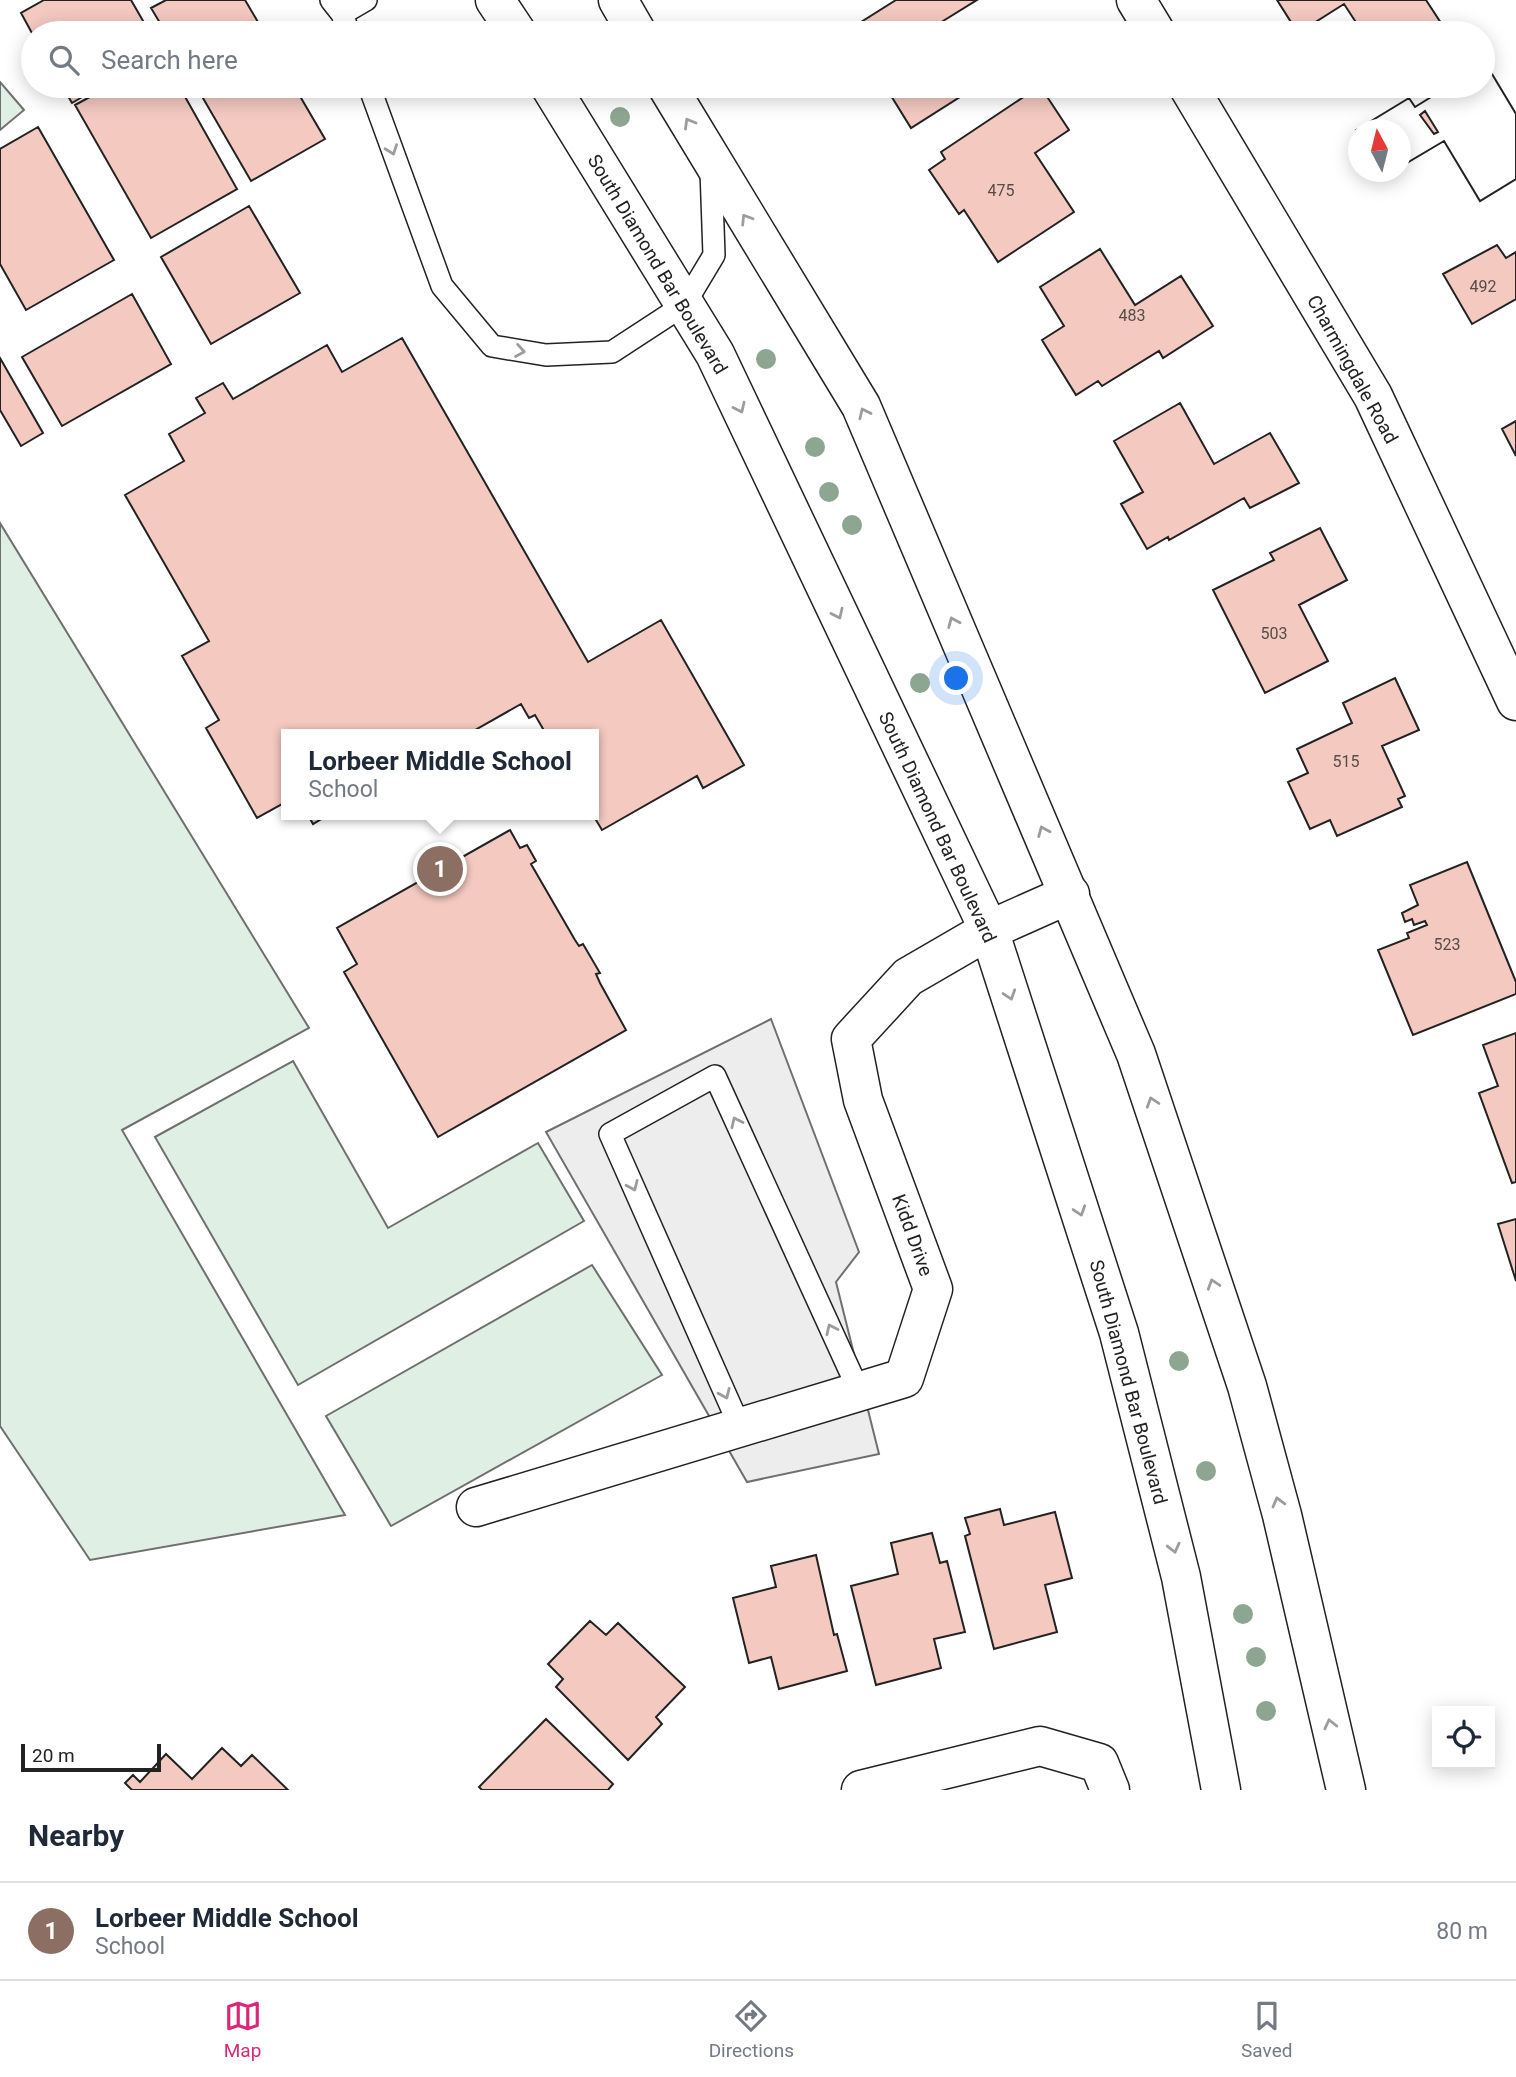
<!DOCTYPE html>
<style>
:root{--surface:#fff;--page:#f2f2f3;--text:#1f2937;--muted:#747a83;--line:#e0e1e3;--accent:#db2777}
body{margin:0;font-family:Roboto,sans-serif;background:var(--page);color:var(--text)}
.controls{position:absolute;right:21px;bottom:21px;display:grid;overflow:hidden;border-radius:0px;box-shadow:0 4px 18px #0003}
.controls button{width:63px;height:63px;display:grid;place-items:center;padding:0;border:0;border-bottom:2px solid var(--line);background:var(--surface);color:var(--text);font:35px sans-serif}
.compass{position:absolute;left:1348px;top:119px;width:63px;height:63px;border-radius:50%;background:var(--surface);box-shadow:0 4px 18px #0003;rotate:353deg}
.scale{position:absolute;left:21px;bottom:18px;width:140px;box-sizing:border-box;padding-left:7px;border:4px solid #222;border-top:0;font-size:19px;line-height:24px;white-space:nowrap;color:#222;-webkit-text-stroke:5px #fff;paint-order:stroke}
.you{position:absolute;left:957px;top:679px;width:24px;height:24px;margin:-18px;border:5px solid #fff;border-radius:50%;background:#1a73e8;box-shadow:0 0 0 10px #1a73e833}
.badge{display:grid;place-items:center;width:46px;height:46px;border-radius:50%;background:var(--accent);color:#fff;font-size:23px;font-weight:700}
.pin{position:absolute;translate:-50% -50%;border:4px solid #fff;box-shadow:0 2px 7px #0006}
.popup{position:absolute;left:281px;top:729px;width:318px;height:91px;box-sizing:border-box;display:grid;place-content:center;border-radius:0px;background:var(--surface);filter:drop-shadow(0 2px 5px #0005);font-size:23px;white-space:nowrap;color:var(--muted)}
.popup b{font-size:26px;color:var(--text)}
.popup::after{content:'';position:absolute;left:50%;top:100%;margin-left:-14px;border:14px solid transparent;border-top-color:var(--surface)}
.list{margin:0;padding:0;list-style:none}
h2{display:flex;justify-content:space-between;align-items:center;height:91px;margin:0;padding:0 28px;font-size:30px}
h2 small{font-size:23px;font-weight:400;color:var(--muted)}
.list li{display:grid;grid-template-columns:46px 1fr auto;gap:21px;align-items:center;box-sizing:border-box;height:98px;padding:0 28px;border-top:2px solid var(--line)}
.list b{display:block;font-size:26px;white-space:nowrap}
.list p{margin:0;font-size:23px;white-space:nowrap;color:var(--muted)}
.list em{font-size:23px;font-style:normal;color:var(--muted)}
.icon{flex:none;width:38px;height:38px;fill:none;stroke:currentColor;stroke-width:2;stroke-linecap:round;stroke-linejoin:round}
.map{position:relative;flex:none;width:1516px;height:1790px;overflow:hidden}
.search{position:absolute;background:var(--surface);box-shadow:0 4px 18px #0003;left:21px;right:21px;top:21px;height:77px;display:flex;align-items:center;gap:18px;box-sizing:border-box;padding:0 24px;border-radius:38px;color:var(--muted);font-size:26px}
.sheet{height:189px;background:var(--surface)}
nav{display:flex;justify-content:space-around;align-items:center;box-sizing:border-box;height:98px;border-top:2px solid var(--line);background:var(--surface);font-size:19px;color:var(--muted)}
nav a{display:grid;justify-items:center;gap:4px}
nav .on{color:var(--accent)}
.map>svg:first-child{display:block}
.green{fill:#e0efe3;stroke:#6f6f6f;stroke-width:2}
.parking{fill:#ededed;stroke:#6f6f6f;stroke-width:2}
.building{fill:#f3c9c0;stroke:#222;stroke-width:2;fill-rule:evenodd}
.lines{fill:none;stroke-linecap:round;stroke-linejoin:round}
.lane-casing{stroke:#222;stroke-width:24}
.street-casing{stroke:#222;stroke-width:41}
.secondary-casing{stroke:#222;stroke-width:41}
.lane{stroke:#fff;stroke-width:21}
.street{stroke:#fff;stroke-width:38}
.secondary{stroke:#fff;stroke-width:38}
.tree{fill:#8da692}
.oneway{stroke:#9c9c9c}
.labels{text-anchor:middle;stroke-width:5;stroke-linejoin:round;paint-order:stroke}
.number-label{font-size:16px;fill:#564c4a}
.street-label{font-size:19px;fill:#222;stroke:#fff}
</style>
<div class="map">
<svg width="1516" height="1790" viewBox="0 0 1516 1790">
<rect width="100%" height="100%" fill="#fff"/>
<path class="green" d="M 0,82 L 24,110 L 0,130 Z
M 0,523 L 309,1028 L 122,1130 L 345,1515 L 90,1560 L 0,1426 Z
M 293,1061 L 388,1228 L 538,1143 L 584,1221 L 298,1385 L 155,1137 Z
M 592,1265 L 662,1375 L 391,1526 L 326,1416 Z"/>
<path class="parking" d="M 771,1019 L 859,1252 L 836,1282 L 879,1454 L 747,1482 L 546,1132 Z"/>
<path class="building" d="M 44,0 L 131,0 L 150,33 L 33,35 L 21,13 Z
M 166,0 L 245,0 L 258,22 L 238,33 L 166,33 L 151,8 Z
M 896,0 L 977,0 L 935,26 L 939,33 L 853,33 L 850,29 Z
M 1277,0 L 1426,0 L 1441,23 L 1425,33 L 1363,33 L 1344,4 L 1298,33 Z
M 1486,64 L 1516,114 L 1516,179 L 1480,201 L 1444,141 L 1400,167 L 1400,130 L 1358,129 L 1409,98 L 1415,107 L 1449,86 L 1483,86 L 1483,65 ZM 1425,111 L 1438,132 L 1434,134 L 1420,115 Z
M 1486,64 L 1516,114 L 1516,179 L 1480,201 L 1444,141 L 1400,167 L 1400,130 L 1358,129 L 1409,98 L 1415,107 L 1449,86 L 1483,86 L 1483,65 Z
M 62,86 L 101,86 L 72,103 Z
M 110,86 L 179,86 L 237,189 L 151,238 L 75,105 Z
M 196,86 L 294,86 L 325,139 L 251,181 Z
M 885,86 L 972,86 L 974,88 L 911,128 Z
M 1040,86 L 1069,130 L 1035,153 L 1074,212 L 998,262 L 964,210 L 959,214 L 929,170 L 945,159 L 941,152 Z
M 38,127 L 114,260 L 26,310 L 0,264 L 0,149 Z
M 249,206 L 300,293 L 211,344 L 161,257 Z
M 1497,245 L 1506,258 L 1516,252 L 1516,299 L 1472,324 L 1443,274 Z
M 1100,249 L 1135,305 L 1181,276 L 1213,326 L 1163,358 L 1159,351 L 1102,386 L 1098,381 L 1076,395 L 1042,340 L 1064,326 L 1040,287 Z
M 132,294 L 171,364 L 62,426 L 22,357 Z
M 402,338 L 588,662 L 661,620 L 744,765 L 703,788 L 697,776 L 602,830 L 593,815 L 594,734 L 546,734 L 535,715 L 529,718 L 521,704 L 468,734 L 286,734 L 286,802 L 257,818 L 206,728 L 219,720 L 182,656 L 209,641 L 125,495 L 184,461 L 169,434 L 205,413 L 196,398 L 223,383 L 233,399 L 327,345 L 342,372 Z
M 0,358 L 43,433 L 21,446 L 0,410 Z
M 1180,403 L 1214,464 L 1270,433 L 1299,483 L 1250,508 L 1244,498 L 1169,540 L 1168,537 L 1147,549 L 1121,504 L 1143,492 L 1114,441 Z
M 1516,421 L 1516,456 L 1502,429 Z
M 1320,528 L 1347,580 L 1299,605 L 1328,661 L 1265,693 L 1213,590 L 1274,560 L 1270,553 Z
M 1395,678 L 1419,730 L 1382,746 L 1405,796 L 1398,799 L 1402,807 L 1337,836 L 1330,820 L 1310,829 L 1288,782 L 1308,773 L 1297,749 L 1352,723 L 1343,703 Z
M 308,815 L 328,815 L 313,824 Z
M 510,830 L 520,848 L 527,845 L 536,861 L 531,864 L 575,940 L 579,946 L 583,944 L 600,973 L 596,974 L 600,983 L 626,1030 L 438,1137 L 344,972 L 357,964 L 337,928 Z
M 1467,862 L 1516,982 L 1516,994 L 1413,1035 L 1378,950 L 1409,938 L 1407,933 L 1427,925 L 1425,921 L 1414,925 L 1412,919 L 1405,922 L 1402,913 L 1418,905 L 1410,885 Z
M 1516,1033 L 1516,1182 L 1512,1183 L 1479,1093 L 1498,1086 L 1483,1045 Z
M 1516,1219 L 1516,1281 L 1498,1224 Z
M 1000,1509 L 1004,1525 L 1055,1512 L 1072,1578 L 1045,1585 L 1057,1632 L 994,1649 L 965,1536 L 970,1534 L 965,1518 Z
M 932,1533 L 940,1563 L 947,1561 L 965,1632 L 934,1639 L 941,1668 L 876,1685 L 851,1586 L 898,1574 L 891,1543 Z
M 816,1555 L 834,1635 L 837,1634 L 847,1671 L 779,1689 L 771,1657 L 749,1663 L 733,1598 L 776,1587 L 771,1566 Z
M 590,1621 L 606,1635 L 618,1623 L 685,1687 L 656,1717 L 662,1724 L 628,1760 L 556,1687 L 563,1679 L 548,1664 Z
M 546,1719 L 613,1784 L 608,1790 L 482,1790 L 479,1787 Z
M 222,1748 L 241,1766 L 252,1755 L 288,1790 L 132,1790 L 125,1783 L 133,1775 L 140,1782 L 166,1754 L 192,1779 Z"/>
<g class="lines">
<defs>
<path id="lane" d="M 331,0 L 342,14 L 349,33
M 342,14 L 366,0
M 369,86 L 442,286 L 492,346 L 546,355 L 612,352 L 684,305 L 714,255 L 711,170
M 740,1427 L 610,1134 L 715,1076 L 859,1391"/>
<path id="street" d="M 1136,0 L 1156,33
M 1188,86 L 1373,396 L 1516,701
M 476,1507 L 904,1378 L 933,1289 L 863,1100 L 851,1039 L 908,977 L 989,930 L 1070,894
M 861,1790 L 1040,1746 L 1099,1763 L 1110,1790"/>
<path id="secondary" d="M 495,0 L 517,33
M 618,0 L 637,33
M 550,86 L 715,354 L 989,930 L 1119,1333 L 1181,1577 L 1221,1790
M 667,86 L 861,406 L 1136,1054 L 1247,1386 L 1282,1515 L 1346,1790"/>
</defs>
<use href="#lane" class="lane-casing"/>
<use href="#street" class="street-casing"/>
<use href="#secondary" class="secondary-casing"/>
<use href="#lane" class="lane"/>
<use href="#street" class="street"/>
<use href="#secondary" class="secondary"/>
</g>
<g class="tree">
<circle cx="620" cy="117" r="10"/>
<circle cx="766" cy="359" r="10"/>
<circle cx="815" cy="447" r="10"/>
<circle cx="829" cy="492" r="10"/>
<circle cx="852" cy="525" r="10"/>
<circle cx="920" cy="683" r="10"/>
<circle cx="1179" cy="1361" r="10"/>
<circle cx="1206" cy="1471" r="10"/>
<circle cx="1243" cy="1614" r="10"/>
<circle cx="1256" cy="1657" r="10"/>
<circle cx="1266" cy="1711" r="10"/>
</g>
<defs><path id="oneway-chevron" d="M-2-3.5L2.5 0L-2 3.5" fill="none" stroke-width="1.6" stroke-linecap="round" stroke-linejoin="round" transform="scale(1.75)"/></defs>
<g class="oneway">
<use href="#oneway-chevron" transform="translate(689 123) rotate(-120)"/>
<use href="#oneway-chevron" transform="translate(392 150) rotate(70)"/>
<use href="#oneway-chevron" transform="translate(746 219) rotate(-122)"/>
<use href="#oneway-chevron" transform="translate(520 351) rotate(10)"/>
<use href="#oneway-chevron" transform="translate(740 408) rotate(65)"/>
<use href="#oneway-chevron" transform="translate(864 413) rotate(-115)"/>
<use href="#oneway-chevron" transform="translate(838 614) rotate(65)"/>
<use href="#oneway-chevron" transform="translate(953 622) rotate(-113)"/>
<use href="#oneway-chevron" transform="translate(1043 831) rotate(-113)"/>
<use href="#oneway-chevron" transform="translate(1010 995) rotate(72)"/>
<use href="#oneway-chevron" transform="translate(1152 1102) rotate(-108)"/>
<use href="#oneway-chevron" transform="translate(736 1122) rotate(-115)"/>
<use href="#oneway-chevron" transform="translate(633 1186) rotate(66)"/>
<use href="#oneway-chevron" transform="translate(1080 1211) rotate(72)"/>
<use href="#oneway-chevron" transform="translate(1213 1284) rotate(-108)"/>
<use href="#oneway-chevron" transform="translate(831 1329) rotate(-115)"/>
<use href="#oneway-chevron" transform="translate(725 1394) rotate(66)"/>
<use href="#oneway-chevron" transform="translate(1278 1502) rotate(-105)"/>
<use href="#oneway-chevron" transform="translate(1174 1548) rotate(76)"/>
<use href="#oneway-chevron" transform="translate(1330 1724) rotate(-103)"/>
</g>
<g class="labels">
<g class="number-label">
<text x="1001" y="196">475</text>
<text x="1483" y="292">492</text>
<text x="1132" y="321">483</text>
<text x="1274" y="639">503</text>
<text x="1346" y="767">515</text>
<text x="1447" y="950">523</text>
</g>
<g class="street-label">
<text transform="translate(658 264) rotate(59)" y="7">South Diamond Bar Boulevard</text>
<text transform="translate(1353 369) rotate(61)" y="7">Charmingdale Road</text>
<text transform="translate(938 827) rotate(65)" y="7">South Diamond Bar Boulevard</text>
<text transform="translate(913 1235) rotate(70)" y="7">Kidd Drive</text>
<text transform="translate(1129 1382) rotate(75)" y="7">South Diamond Bar Boulevard</text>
</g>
</g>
</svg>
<div class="controls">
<button><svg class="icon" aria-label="locate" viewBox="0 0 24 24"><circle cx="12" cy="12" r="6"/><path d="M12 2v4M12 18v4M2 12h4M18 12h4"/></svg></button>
</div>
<svg class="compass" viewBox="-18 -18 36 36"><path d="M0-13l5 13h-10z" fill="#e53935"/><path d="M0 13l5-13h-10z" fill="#747a83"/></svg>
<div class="scale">20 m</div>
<div class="you"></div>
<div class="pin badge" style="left:440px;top:869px;background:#8d6e63">1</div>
<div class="popup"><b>Lorbeer Middle School</b>School</div>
<div class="search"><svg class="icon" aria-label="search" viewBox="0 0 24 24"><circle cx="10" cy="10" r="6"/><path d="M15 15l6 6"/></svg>Search here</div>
</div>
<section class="sheet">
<h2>Nearby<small></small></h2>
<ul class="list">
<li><span class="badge" style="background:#8d6e63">1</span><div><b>Lorbeer Middle School</b><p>School</p></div><em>80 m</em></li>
</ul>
</section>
<nav>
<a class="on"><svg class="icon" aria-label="map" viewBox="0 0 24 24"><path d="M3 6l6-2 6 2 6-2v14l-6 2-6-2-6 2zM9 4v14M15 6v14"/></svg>Map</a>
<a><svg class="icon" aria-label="directions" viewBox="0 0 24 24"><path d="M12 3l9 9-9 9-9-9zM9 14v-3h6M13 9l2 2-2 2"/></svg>Directions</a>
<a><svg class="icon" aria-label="saved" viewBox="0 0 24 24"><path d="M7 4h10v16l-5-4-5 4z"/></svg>Saved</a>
</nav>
